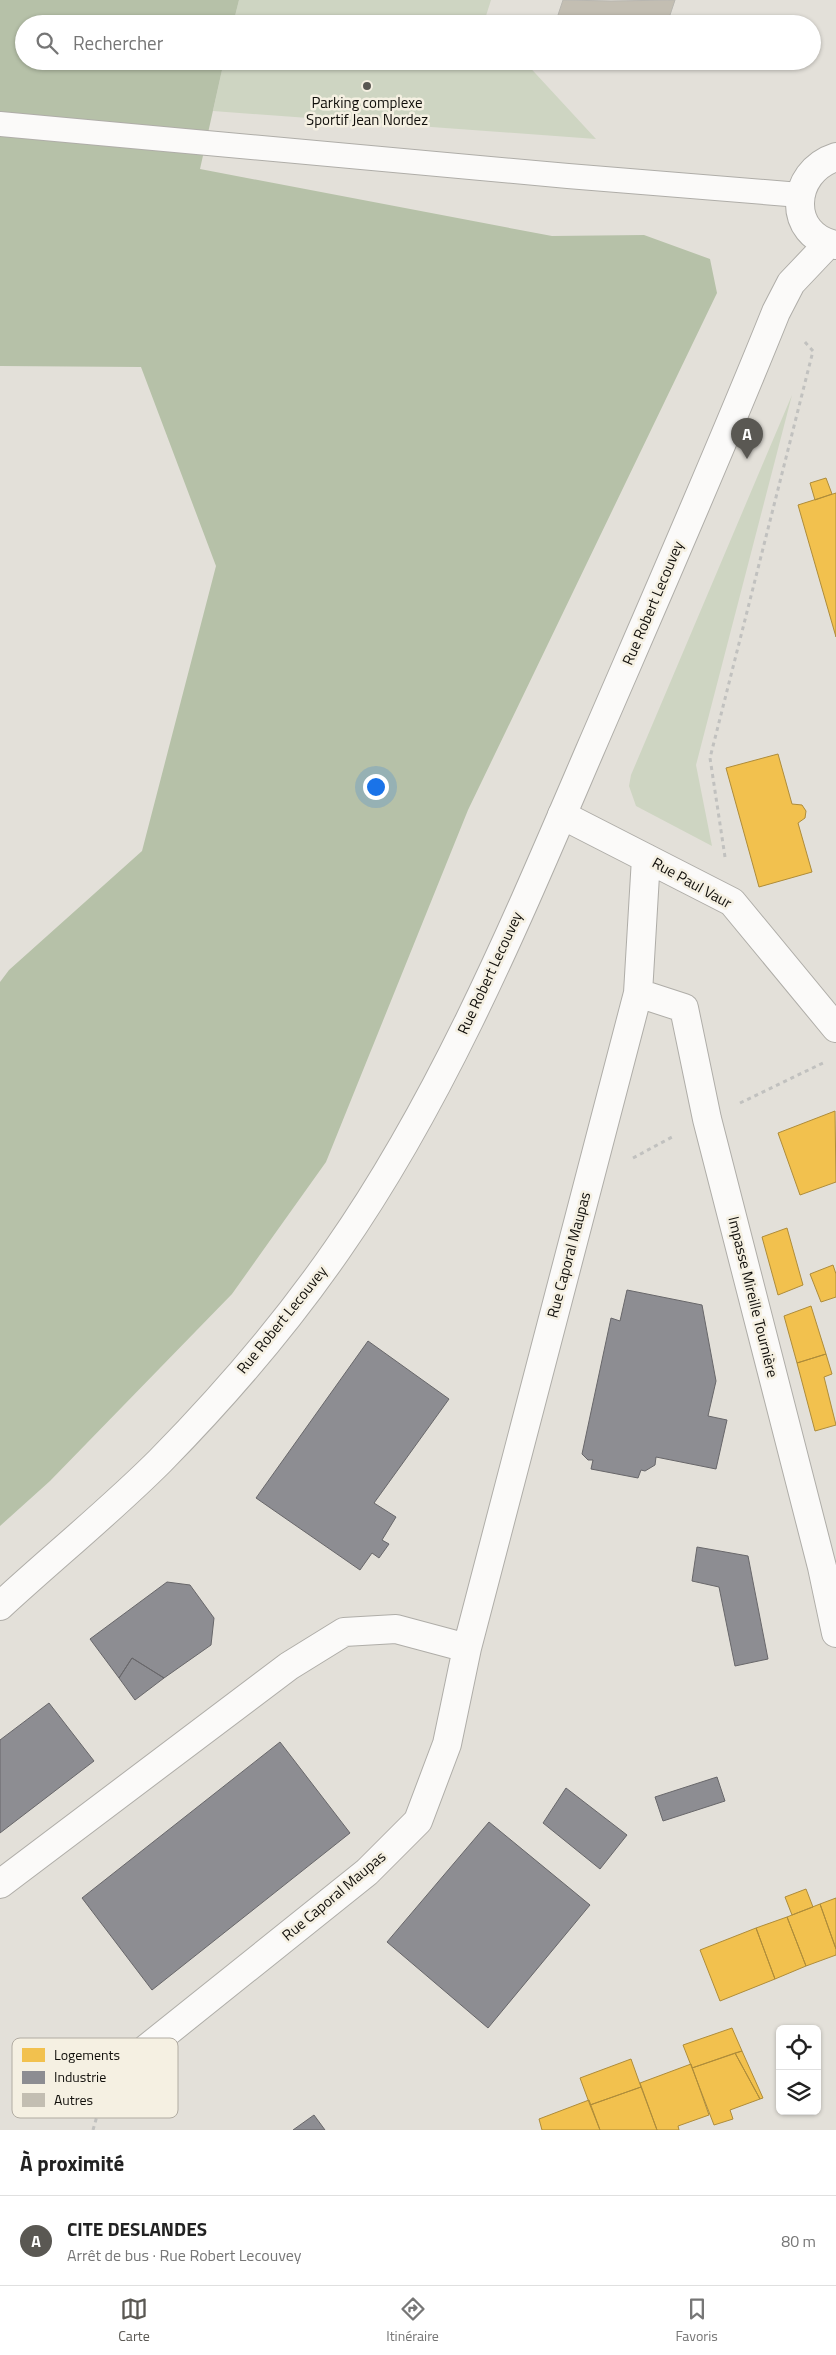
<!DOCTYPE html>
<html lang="fr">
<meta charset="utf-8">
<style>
:root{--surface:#fff;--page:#f6f6f6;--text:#222;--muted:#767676;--line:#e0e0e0;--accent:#5a5853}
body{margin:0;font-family:"Titillium Web",sans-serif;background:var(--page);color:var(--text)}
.controls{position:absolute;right:15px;bottom:15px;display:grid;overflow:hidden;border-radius:8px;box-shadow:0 1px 4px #0004}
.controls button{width:45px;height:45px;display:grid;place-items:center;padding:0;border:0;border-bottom:1px solid var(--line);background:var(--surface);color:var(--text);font:25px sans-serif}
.you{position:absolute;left:375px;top:786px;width:18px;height:18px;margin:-12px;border:4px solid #fff;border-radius:50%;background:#1a73e8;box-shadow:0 0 0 8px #1a73e833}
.badge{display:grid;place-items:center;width:32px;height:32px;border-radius:50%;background:var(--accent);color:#fff;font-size:16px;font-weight:700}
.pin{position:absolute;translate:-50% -41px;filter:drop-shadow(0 1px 2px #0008)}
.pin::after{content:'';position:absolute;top:26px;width:18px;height:15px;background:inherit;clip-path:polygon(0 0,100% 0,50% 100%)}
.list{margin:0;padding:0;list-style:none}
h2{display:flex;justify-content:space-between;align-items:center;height:65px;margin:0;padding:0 20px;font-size:21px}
h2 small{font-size:16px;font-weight:400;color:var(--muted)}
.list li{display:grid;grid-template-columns:32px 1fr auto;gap:15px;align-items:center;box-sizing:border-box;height:90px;padding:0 20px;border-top:1px solid var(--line)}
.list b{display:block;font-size:19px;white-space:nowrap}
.list p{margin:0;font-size:16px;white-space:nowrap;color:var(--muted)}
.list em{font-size:16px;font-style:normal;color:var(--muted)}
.icon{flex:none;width:28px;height:28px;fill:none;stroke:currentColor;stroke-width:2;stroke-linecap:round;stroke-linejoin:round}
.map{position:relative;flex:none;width:836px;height:2130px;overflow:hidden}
.search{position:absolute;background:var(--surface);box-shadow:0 1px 4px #0004;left:15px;right:15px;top:15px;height:55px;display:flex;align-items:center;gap:12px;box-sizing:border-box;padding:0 18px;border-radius:28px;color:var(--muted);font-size:19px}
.sheet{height:155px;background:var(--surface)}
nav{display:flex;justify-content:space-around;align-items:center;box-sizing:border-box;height:70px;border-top:1px solid var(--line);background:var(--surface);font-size:14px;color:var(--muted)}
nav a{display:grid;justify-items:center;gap:2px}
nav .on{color:var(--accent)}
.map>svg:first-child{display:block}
.green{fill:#ced5c2}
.forest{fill:#b6c1a8}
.homes{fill:#f2c14e;stroke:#ae8c3a}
.industry{fill:#8d8d92;stroke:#68676a}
.building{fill:#c3beb2;stroke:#b8b6b0}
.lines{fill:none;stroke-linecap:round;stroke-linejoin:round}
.service-casing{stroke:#afada8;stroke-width:26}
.minor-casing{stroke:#afada8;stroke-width:30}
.tertiary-casing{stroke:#afada8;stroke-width:30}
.path{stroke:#c1c1bf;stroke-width:3;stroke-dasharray:4 4;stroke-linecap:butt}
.service{stroke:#fbfaf9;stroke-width:24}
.minor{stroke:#fbfaf9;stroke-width:28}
.tertiary{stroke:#fbfaf9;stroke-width:28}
.poi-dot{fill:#5a5853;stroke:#f5f0e2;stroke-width:2}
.labels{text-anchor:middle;stroke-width:5;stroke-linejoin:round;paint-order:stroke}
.poi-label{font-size:15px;fill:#110f0b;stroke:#f5f0e2}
.street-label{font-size:15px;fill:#110f0b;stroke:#f5f0e2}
.key{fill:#f5f0e2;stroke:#b1aca2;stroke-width:1}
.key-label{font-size:14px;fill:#110f0b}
</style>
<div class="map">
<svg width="836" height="2130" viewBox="0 0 836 2130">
<rect width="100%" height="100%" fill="#e3e0d9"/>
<path class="green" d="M 239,0 L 491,0 L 485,19 L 490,24 L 233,24 Z
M 224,61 L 524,61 L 596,139 L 213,111 Z
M 792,395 L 696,765 L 712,846 L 636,806 L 629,786 L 631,775 Z"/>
<path class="forest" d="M 0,0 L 239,0 L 233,24 L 24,24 L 24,61 L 224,61 L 200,169 L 552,236 L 644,235 L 710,259 L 717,293 L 468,810 L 326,1162 L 232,1294 L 50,1481 L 0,1526 L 0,982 L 9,970 L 142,851 L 216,566 L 141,367 L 0,366 Z"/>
<path class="homes" d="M 826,478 L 832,494 L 815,500 L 810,483 Z
M 836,493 L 836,637 L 798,505 Z
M 778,754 L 792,804 L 802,805 L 806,811 L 805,818 L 798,823 L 812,872 L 759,887 L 726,768 Z
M 835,1111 L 836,1182 L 800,1195 L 778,1133 Z
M 787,1228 L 803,1285 L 778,1295 L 762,1237 Z
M 833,1265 L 836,1274 L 836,1297 L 821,1302 L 810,1274 Z
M 811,1306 L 826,1354 L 797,1363 L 784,1316 Z
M 826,1354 L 832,1374 L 824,1377 L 836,1425 L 815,1431 L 797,1363 Z
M 806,1889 L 813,1907 L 792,1915 L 785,1897 Z
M 836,1898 L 836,1949 L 820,1904 Z
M 820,1904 L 836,1949 L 836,1955 L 806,1966 L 787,1917 Z
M 787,1917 L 806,1966 L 775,1979 L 756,1928 Z
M 756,1928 L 775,1979 L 720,2001 L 700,1950 Z
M 732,2028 L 742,2051 L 692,2068 L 683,2045 Z
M 742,2051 L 763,2098 L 760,2099 L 735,2053 Z
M 735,2053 L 760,2099 L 730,2110 L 733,2119 L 714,2125 L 692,2068 Z
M 631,2059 L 641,2087 L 590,2105 L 580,2078 Z
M 691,2064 L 709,2115 L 678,2126 L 679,2130 L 657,2130 L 640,2083 Z
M 641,2087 L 657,2130 L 600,2130 L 590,2105 Z
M 589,2100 L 600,2130 L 542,2130 L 539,2119 Z"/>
<path class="industry" d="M 627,1290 L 702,1305 L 716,1381 L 708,1416 L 727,1420 L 716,1469 L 656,1457 L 655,1465 L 645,1471 L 641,1470 L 638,1478 L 591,1469 L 593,1460 L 588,1460 L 582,1454 L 611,1318 L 620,1321 Z
M 368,1341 L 449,1399 L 374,1503 L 396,1517 L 382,1540 L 389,1544 L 379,1558 L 372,1553 L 360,1570 L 256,1498 Z
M 697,1547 L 748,1556 L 768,1659 L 735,1666 L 719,1587 L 692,1581 Z
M 167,1582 L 190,1585 L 214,1618 L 211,1645 L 164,1678 L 132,1658 L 119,1678 L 90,1639 Z
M 132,1658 L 164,1678 L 135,1700 L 119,1678 Z
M 49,1703 L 94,1761 L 0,1833 L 0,1740 Z
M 280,1742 L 350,1833 L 152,1990 L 82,1898 Z
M 717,1777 L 725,1801 L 663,1821 L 655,1797 Z
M 566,1788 L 627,1835 L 600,1869 L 543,1823 Z
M 489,1822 L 590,1905 L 488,2028 L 387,1942 Z
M 314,2115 L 325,2130 L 293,2130 Z"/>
<path class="building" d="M 563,0 L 611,1 L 675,0 L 667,24 L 555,24 Z
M 633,61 L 654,61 L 651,67 Z"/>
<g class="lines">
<defs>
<path id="service" d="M 0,124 L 568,176 L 800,195"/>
<path id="minor" d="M 562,815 L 732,902 L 836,1028
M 638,993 L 684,1008 L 707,1119 L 822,1567 L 836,1633
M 0,1884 L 289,1666 L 344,1632 L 396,1629 L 467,1648
M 106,2081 L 367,1872 L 418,1821 L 447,1744 L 467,1648 L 638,993 L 646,858"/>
<path id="tertiary" d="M 836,157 C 789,172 787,236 836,245
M 0,1606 C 52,1558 110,1511 160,1461 C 224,1396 285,1325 337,1250 C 443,1098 517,920 590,750 C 653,604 717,459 776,312 L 791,283 L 828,244"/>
</defs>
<use href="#service" class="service-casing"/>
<use href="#minor" class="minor-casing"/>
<use href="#tertiary" class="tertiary-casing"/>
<path class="path" d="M 725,857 L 710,758 L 813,351 L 804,341
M 740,1103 L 825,1062
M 633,1158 L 674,1136
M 93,2130 L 97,2116"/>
<use href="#service" class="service"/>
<use href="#minor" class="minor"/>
<use href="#tertiary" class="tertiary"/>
</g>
<circle class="poi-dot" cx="367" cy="86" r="5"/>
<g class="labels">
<g class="poi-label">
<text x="367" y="108">Parking complexe<tspan x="367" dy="17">Sportif Jean Nordez</tspan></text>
</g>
<g class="street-label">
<text transform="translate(653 603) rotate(-67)" y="5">Rue Robert Lecouvey</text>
<text transform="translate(692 883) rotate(29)" y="5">Rue Paul Vaur</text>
<text transform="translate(490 973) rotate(-65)" y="5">Rue Robert Lecouvey</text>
<text transform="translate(569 1255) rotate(-75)" y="5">Rue Caporal Maupas</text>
<text transform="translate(753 1297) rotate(76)" y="5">Impasse Mireille Tournière</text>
<text transform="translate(282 1320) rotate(-51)" y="5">Rue Robert Lecouvey</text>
<text transform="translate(334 1896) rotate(-40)" y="5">Rue Caporal Maupas</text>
</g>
</g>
<rect x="12" y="2038" width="166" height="80" rx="8" class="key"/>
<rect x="22" y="2048" width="23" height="14" fill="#f2c14e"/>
<rect x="22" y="2071" width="23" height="13" fill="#8d8d92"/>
<rect x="22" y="2093" width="23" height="14" fill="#c3beb2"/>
<g class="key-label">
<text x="54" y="2060">Logements</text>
<text x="54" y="2082">Industrie</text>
<text x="54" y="2105">Autres</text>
</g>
</svg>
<div class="controls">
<button><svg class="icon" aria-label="locate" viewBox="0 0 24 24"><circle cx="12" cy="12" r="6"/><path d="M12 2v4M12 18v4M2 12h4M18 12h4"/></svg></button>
<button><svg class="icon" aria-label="layers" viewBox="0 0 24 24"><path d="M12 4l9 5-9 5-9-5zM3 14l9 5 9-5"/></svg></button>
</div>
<div class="you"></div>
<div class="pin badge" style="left:747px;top:459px">A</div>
<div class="search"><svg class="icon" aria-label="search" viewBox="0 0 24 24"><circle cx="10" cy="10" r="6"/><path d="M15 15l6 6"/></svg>Rechercher</div>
</div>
<section class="sheet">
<h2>À proximité<small></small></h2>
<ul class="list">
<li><span class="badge">A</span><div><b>CITE DESLANDES</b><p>Arrêt de bus · Rue Robert Lecouvey</p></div><em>80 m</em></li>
</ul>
</section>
<nav>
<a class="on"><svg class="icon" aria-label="map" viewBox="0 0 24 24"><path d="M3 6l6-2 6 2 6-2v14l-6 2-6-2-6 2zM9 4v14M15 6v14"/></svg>Carte</a>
<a><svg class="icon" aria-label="directions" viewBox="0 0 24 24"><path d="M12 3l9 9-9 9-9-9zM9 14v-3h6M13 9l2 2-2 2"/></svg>Itinéraire</a>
<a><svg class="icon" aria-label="saved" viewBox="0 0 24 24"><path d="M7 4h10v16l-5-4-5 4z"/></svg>Favoris</a>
</nav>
